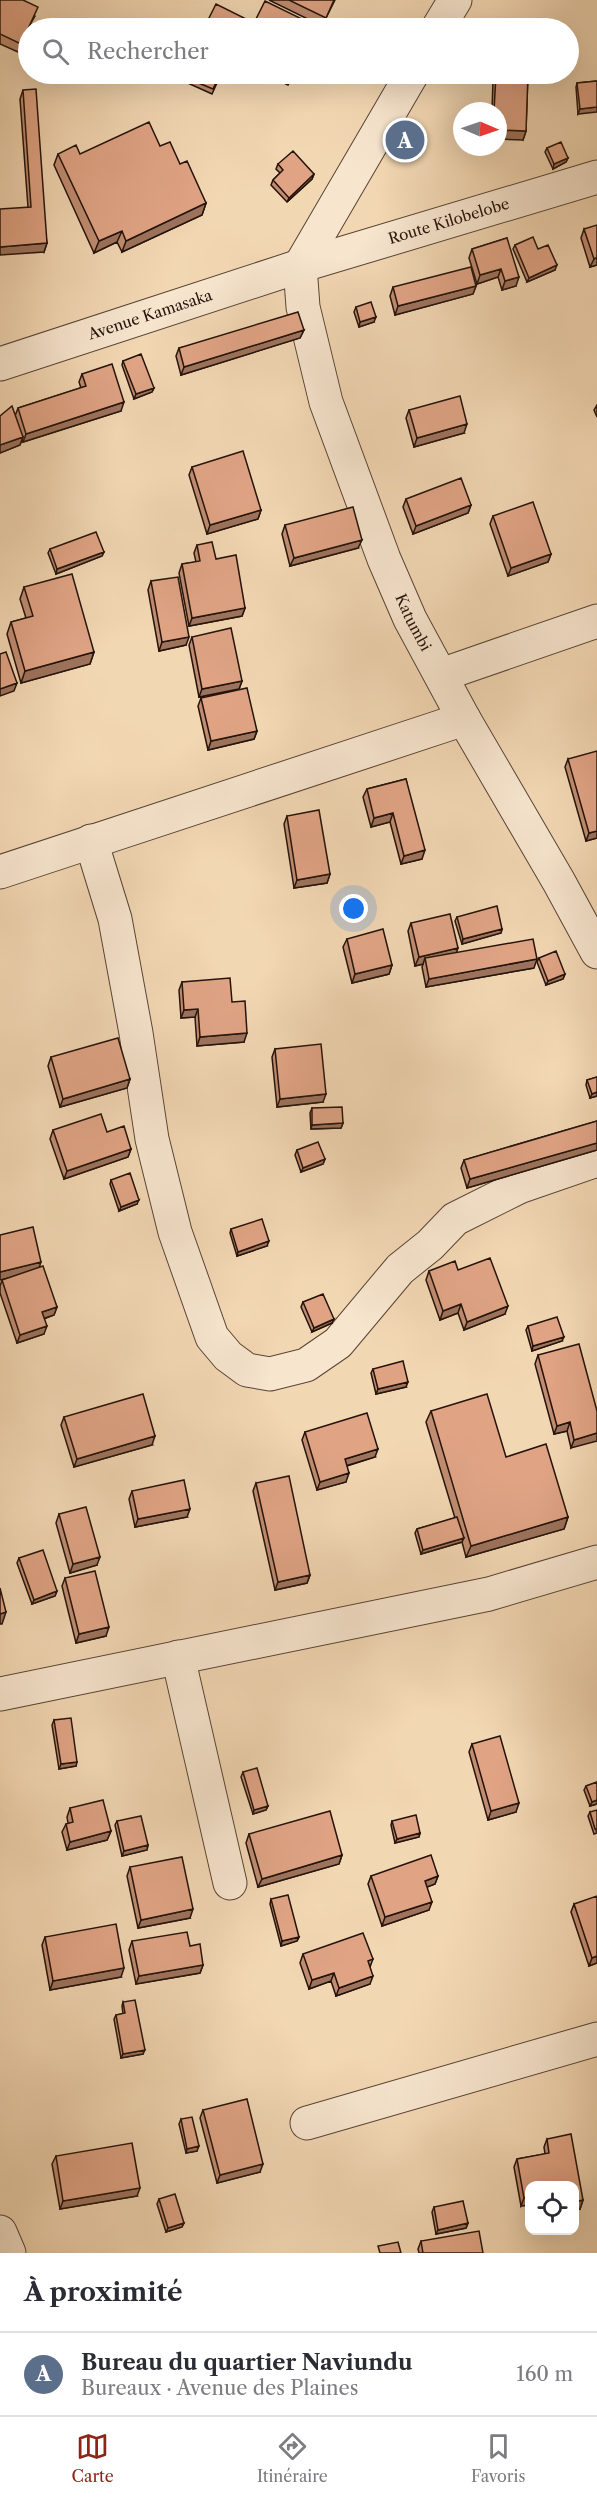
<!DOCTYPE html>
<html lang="fr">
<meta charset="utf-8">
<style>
:root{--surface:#fff;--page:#f7f7f7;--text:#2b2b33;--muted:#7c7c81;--line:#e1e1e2;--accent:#8f2418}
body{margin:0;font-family:"Libre Caslon Text",serif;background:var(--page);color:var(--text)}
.controls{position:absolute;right:18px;bottom:18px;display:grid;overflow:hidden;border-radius:12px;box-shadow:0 6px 24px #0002}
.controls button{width:54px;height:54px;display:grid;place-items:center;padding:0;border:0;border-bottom:2px solid var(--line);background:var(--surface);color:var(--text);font:30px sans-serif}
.compass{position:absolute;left:453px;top:102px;width:54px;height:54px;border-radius:50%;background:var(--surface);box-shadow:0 6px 24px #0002;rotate:92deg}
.you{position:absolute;left:354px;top:909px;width:21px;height:21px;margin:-15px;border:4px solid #fff;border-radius:50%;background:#1a73e8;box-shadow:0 0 0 9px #1a73e833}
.badge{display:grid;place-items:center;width:39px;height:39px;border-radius:50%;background:var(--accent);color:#fff;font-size:20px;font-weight:700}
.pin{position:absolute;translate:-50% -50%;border:3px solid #fff;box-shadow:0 2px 6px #0006}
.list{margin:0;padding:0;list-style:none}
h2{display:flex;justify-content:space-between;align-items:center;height:78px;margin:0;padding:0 24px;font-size:26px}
h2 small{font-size:20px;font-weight:400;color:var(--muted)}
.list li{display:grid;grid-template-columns:39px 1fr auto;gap:18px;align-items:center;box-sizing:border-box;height:84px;padding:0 24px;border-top:2px solid var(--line)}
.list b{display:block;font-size:22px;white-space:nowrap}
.list p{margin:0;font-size:20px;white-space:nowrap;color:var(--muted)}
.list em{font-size:20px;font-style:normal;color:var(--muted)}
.icon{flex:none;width:33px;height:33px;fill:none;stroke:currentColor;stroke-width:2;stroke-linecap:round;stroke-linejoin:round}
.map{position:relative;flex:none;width:597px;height:2253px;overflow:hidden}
.search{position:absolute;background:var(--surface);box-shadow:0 6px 24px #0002;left:18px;right:18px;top:18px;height:66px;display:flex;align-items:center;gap:15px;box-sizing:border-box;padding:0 21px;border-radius:33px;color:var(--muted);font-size:22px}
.sheet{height:162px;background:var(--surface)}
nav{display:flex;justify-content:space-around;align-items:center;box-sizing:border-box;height:84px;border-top:2px solid var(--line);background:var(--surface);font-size:16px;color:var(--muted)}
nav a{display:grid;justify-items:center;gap:3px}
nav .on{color:var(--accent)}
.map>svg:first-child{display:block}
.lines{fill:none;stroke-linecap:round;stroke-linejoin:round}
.minor-casing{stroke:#584435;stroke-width:35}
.minor{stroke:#f7e5ce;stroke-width:33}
.wall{fill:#c18d72;stroke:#25130b;stroke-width:1.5}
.shaded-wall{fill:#9d735d;stroke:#25130b;stroke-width:1.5}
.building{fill:#e0a485;stroke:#25130b;stroke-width:1.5}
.labels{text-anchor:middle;stroke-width:6;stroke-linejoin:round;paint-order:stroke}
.street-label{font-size:15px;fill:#25130b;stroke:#f7e5ce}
</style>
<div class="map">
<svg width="597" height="2253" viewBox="0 0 597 2253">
<rect width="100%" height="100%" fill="#f2d7b3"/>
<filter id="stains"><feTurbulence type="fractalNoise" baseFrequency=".00333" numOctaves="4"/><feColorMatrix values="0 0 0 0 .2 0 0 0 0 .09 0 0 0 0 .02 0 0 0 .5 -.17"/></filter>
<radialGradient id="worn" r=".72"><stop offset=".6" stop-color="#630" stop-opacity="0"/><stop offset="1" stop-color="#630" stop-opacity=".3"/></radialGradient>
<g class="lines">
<defs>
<g id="minor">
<path d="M 438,28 L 455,0"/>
<path id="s1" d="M 300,266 L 303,307 L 326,402 L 384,559 L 410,619 L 464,719 L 559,882 L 597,952"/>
<path d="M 300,266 L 412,74"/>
<path id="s2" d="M 0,364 L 300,266 L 597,177"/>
<path d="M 441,675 L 597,621"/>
<path d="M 91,841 L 115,919 L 136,1033 L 152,1139 L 175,1232 L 212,1337 L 228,1356 L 247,1370 L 270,1374 L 306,1365 L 338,1343 L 400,1269 L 430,1245 L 455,1219 L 519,1187 L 597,1160"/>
<path d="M 0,872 L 464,719"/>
<path d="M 178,1657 L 230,1883"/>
<path d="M 0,1694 L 489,1594 L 597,1562"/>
<path d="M 307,2123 L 597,2039"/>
<path d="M 0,2232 L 9,2253"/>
</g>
</defs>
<use href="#minor" class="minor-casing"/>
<use href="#minor" class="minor"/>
</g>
<path class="wall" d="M 0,0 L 35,16 L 28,28 L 18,52 L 0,44 Z
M 269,0 L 335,0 L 322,26 Z
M 170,74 L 221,74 L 212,94 L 170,75 Z
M 265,74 L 294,74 L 288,85 Z
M 495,74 L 528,74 L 526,131 L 523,140 L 498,111 L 492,111 L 493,80 Z
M 597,81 L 578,114 L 576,87 L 577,83 Z
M 23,90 L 47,243 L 44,252 L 28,207 L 20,99 Z
M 160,146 L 180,164 L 206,203 L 202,215 L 122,252 L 117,242 L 94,253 L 54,165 L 58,154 L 80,154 Z
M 547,148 L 568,158 L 566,162 L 553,169 L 545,152 Z
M 278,164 L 314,174 L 312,179 L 287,202 L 271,185 L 273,180 L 280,173 L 276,169 Z
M 584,229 L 597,265 L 590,267 L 581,238 Z
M 507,238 L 516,286 L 502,290 L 498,277 L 477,284 L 469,258 L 472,249 Z
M 515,245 L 538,249 L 555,270 L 527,282 L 513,249 Z
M 476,286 L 473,294 L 395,315 L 390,296 L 393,287 Z
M 356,307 L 374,322 L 359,327 L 354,312 Z
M 304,330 L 300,338 L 181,375 L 176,356 L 179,348 Z
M 123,361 L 154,388 L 152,392 L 134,399 L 122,365 Z
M 82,374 L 121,411 L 23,442 L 22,439 L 20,445 L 0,453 L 0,416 L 15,416 L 18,408 L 81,388 L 79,382 Z
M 597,405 L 597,417 L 594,410 Z
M 409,410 L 464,433 L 414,447 L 406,418 Z
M 192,467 L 261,510 L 258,519 L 207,534 L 189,475 Z
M 406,499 L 471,505 L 468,513 L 413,534 L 403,507 Z
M 493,516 L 551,554 L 548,562 L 508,576 L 490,524 Z
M 285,525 L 358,548 L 290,566 L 282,534 Z
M 197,545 L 216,559 L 245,608 L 242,616 L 189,626 L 179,573 L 182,564 L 196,562 L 194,553 Z
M 50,549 L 104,552 L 102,556 L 56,574 L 48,553 Z
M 151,581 L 186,645 L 159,651 L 148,590 Z
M 24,587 L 94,652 L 90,664 L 21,683 L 7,634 L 11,622 L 26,618 L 20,599 Z
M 192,637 L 242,681 L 239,689 L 199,697 L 189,645 Z
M 201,698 L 257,731 L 254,739 L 208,750 L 198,706 Z
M 568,759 L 597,838 L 586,841 L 565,767 Z
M 406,779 L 422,859 L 401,864 L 390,822 L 371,827 L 363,797 L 367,789 Z
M 287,816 L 330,874 L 327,883 L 294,888 L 284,824 Z
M 457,917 L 502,929 L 501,933 L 462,944 L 455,921 Z
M 411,923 L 456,953 L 534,968 L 426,987 L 422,967 L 423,964 L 415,966 L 408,931 Z
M 347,939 L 392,965 L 389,974 L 352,983 L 343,947 Z
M 539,958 L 565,974 L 563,979 L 546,985 L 537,962 Z
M 182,982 L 232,1002 L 244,1042 L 197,1046 L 195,1017 L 181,1018 L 179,990 Z
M 275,1049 L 323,1102 L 277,1107 L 272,1057 Z
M 51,1057 L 130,1079 L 127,1088 L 60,1107 L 48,1066 Z
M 597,1077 L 597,1096 L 590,1098 L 586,1085 L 587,1080 Z
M 312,1108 L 343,1123 L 341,1128 L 311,1129 L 310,1113 Z
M 597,1121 L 597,1150 L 467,1188 L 461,1168 L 464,1160 Z
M 53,1130 L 107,1132 L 131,1149 L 128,1157 L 64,1179 L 50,1139 Z
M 297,1150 L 325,1159 L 323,1164 L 301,1172 L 295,1155 Z
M 111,1180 L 137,1204 L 119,1211 L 110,1184 Z
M 231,1229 L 267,1246 L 237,1256 L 230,1233 Z
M 40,1267 L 57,1307 L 54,1315 L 44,1319 L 44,1334 L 17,1343 L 0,1293 L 0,1286 L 2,1280 Z
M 458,1270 L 505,1314 L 464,1330 L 458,1313 L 440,1320 L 426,1280 L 429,1271 Z
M 303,1302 L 332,1323 L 312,1332 L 301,1307 Z
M 528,1326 L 562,1341 L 532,1351 L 526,1330 Z
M 538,1355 L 597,1411 L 571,1448 L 567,1431 L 554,1434 L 535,1364 Z
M 373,1369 L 406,1387 L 376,1394 L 371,1373 Z
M 431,1411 L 506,1457 L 568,1517 L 564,1529 L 466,1557 L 462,1542 L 421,1554 L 415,1533 L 417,1529 L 455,1518 L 426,1422 Z
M 64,1417 L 152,1445 L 74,1467 L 61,1425 Z
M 305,1432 L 375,1457 L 347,1466 L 346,1482 L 317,1490 L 302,1440 Z
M 256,1483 L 310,1575 L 307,1583 L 275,1590 L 253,1491 Z
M 132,1491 L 187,1517 L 135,1527 L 129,1499 Z
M 59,1514 L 97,1565 L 70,1573 L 56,1523 Z
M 19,1558 L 57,1591 L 55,1596 L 32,1604 L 17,1563 Z
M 65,1578 L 106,1636 L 76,1643 L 62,1586 Z
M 54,1720 L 76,1766 L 59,1769 L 52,1725 Z
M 472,1744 L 516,1812 L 488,1820 L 469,1752 Z
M 243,1772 L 268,1806 L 266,1810 L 253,1814 L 241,1777 Z
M 597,1782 L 597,1804 L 590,1806 L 584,1790 L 586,1786 Z
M 70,1808 L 111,1831 L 107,1840 L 67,1850 L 62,1832 L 66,1824 L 68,1823 L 67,1817 Z
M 590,1812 L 597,1833 L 594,1834 L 588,1816 Z
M 117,1821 L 148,1845 L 147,1850 L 122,1856 L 115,1825 Z
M 392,1821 L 420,1833 L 419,1837 L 395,1843 L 391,1825 Z
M 249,1834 L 342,1855 L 339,1864 L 258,1887 L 246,1843 Z
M 130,1867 L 190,1918 L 138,1928 L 127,1876 Z
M 371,1876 L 438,1876 L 435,1884 L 427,1887 L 429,1910 L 382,1926 L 368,1884 Z
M 271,1899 L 299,1937 L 297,1941 L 281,1946 L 270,1904 Z
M 574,1904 L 597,1963 L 589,1966 L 571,1912 Z
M 45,1937 L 121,1977 L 50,1990 L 42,1945 Z
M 132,1941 L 190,1946 L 203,1965 L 200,1973 L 136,1984 L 129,1950 Z
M 303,1954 L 373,1959 L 370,1967 L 370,1984 L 336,1996 L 331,1981 L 309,1989 L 300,1963 Z
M 123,2002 L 143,2054 L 121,2058 L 114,2019 L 116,2015 L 123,2014 L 122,2006 Z
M 203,2110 L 260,2172 L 217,2183 L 200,2118 Z
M 181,2119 L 197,2151 L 186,2153 L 179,2124 Z
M 547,2139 L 583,2200 L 580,2209 L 530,2186 L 521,2206 L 514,2167 L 517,2159 L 545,2154 L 544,2147 Z
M 56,2156 L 137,2196 L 60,2209 L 52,2164 Z
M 159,2199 L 184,2223 L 182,2227 L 166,2232 L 157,2204 Z
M 434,2207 L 468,2223 L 466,2228 L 436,2234 L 432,2212 Z
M 421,2241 L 483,2253 L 419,2253 L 418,2249 Z"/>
<path class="shaded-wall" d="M 597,107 L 597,112 L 578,114 L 580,109 Z
M 498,130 L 526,131 L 523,140 L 498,139 Z
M 568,158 L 566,162 L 553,169 L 554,164 Z
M 314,174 L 312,179 L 287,202 L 289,198 Z
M 206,203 L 202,215 L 122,252 L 126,241 Z
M 122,231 L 117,242 L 94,253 L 99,241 Z
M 47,243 L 44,252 L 0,255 L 0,247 Z
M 597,257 L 597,265 L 590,267 L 594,259 Z
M 557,265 L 555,270 L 527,282 L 529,278 Z
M 501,269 L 498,277 L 477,284 L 480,275 Z
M 519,277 L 516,286 L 502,290 L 505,281 Z
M 476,286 L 473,294 L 395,315 L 398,306 Z
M 376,317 L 374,322 L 359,327 L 360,322 Z
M 304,330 L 300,338 L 181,375 L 184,367 Z
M 154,388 L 152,392 L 134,399 L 136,394 Z
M 124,402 L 121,411 L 23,442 L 26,434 Z
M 467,424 L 464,433 L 414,447 L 417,438 Z
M 23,437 L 20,445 L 0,453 L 0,445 Z
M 471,505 L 468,513 L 413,534 L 416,526 Z
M 261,510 L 258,519 L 207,534 L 210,525 Z
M 362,540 L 358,548 L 290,566 L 294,558 Z
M 104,552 L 102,556 L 56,574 L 57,569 Z
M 551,554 L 548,562 L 508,576 L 511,568 Z
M 245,608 L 242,616 L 189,626 L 192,618 Z
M 189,637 L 186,645 L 159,651 L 162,642 Z
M 94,652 L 90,664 L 21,683 L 25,671 Z
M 242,681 L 239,689 L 199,697 L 202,689 Z
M 17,683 L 14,691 L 0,696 L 0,689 Z
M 257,731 L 254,739 L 208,750 L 211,741 Z
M 393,813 L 390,822 L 371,827 L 374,818 Z
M 597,831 L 597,838 L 586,841 L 589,833 Z
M 425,850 L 422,859 L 401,864 L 404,856 Z
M 330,874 L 327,883 L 294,888 L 297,880 Z
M 502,929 L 501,933 L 462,944 L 463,939 Z
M 458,948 L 455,957 L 425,958 L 423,964 L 415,966 L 419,957 Z
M 537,959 L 534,968 L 426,987 L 429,979 Z
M 392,965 L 389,974 L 352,983 L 355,974 Z
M 565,974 L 563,979 L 546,985 L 548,981 Z
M 198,1009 L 195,1017 L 181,1018 L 184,1010 Z
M 247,1033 L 244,1042 L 197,1046 L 200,1037 Z
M 130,1079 L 127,1088 L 60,1107 L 63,1099 Z
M 597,1092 L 597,1096 L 590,1098 L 592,1094 Z
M 326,1094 L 323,1102 L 277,1107 L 280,1099 Z
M 343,1123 L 341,1128 L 311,1129 L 312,1125 Z
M 597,1143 L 597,1150 L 467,1188 L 470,1179 Z
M 131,1149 L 128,1157 L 64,1179 L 67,1171 Z
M 325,1159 L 323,1164 L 301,1172 L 303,1168 Z
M 139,1200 L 137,1204 L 119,1211 L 121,1207 Z
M 269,1241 L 267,1246 L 237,1256 L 238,1252 Z
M 41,1262 L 38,1271 L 0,1280 L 0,1272 Z
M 461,1304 L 458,1313 L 440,1320 L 443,1311 Z
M 508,1306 L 505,1314 L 464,1330 L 467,1322 Z
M 57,1307 L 54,1315 L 39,1320 L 42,1312 Z
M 334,1319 L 332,1323 L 312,1332 L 314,1328 Z
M 47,1326 L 44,1334 L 17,1343 L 20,1335 Z
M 564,1337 L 562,1341 L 532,1351 L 533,1346 Z
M 408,1382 L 406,1387 L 376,1394 L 378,1389 Z
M 570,1422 L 567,1431 L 554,1434 L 557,1426 Z
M 597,1433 L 597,1441 L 571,1448 L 574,1440 Z
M 155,1436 L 152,1445 L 74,1467 L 77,1459 Z
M 378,1449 L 375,1457 L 342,1467 L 345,1459 Z
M 349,1473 L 346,1482 L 317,1490 L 320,1482 Z
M 190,1509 L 187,1517 L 135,1527 L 138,1519 Z
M 568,1517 L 564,1529 L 466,1557 L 471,1546 Z
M 464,1538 L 462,1542 L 421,1554 L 423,1550 Z
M 100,1557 L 97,1565 L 70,1573 L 73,1564 Z
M 310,1575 L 307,1583 L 275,1590 L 278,1582 Z
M 57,1591 L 55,1596 L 32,1604 L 34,1600 Z
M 6,1612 L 2,1624 L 0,1624 L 0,1614 Z
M 109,1627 L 106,1636 L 76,1643 L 79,1634 Z
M 77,1762 L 76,1766 L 59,1769 L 61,1764 Z
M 597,1800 L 597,1804 L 590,1806 L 592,1802 Z
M 519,1803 L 516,1812 L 488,1820 L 491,1811 Z
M 268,1806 L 266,1810 L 253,1814 L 254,1810 Z
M 111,1831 L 107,1840 L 67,1850 L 70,1842 Z
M 420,1833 L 419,1837 L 395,1843 L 397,1839 Z
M 148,1845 L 147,1850 L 122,1856 L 124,1851 Z
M 342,1855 L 339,1864 L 258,1887 L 262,1879 Z
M 438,1876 L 435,1884 L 422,1889 L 425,1881 Z
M 432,1902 L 429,1910 L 382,1926 L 385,1917 Z
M 193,1909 L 190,1918 L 138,1928 L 141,1920 Z
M 299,1937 L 297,1941 L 281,1946 L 282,1941 Z
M 597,1956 L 597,1963 L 589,1966 L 592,1958 Z
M 203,1965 L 200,1973 L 136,1984 L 139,1976 Z
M 124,1968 L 121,1977 L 50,1990 L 53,1981 Z
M 334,1973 L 331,1981 L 309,1989 L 312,1980 Z
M 373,1976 L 370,1984 L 336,1996 L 339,1988 Z
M 145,2050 L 143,2054 L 121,2058 L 123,2054 Z
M 199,2146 L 197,2151 L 186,2153 L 187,2149 Z
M 263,2164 L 260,2172 L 217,2183 L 220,2175 Z
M 140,2188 L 137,2196 L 60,2209 L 63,2201 Z
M 530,2197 L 530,2205 L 521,2206 L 524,2198 Z
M 583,2200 L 580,2209 L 574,2210 L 574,2202 Z
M 184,2223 L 182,2227 L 166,2232 L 168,2228 Z
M 468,2223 L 466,2228 L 436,2234 L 438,2230 Z"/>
<path class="building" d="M 0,0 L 23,0 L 38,7 L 21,44 L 0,34 Z
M 289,0 L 334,0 L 326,18 Z
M 265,1 L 306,21 L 303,28 L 204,28 L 216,4 L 254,23 Z
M 177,74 L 220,74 L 213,89 Z
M 285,74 L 293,74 L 291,77 Z
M 496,74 L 528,74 L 526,131 L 498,130 L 498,111 L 494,111 Z
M 597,81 L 597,107 L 580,109 L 577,83 Z
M 36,89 L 47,243 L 0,247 L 0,209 L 31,207 L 23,90 Z
M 149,122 L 160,146 L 170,142 L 180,164 L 187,161 L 206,203 L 126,241 L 122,231 L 99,241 L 58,154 L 76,145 L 80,154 Z
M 561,142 L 568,158 L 554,164 L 547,148 Z
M 293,151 L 314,174 L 289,198 L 273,180 L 283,170 L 278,164 Z
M 597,225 L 597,257 L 594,259 L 584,229 Z
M 533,237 L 538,249 L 548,245 L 557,265 L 529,278 L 515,245 Z
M 507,238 L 519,277 L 505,281 L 501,269 L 480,275 L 472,249 Z
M 471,267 L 476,286 L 398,306 L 393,287 Z
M 371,302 L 376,317 L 360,322 L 356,307 Z
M 298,312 L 304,330 L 184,367 L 179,348 Z
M 141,354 L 154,388 L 136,394 L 123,361 Z
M 112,364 L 124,402 L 26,434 L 18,408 L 86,386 L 82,374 Z
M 460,396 L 467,424 L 417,438 L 409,410 Z
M 12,406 L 23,437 L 0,445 L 0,416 Z
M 243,451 L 261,510 L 210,525 L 192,467 Z
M 461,478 L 471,505 L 416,526 L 406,499 Z
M 533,502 L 551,554 L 511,568 L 493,516 Z
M 353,507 L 362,540 L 294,558 L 285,525 Z
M 96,532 L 104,552 L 57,569 L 50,549 Z
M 212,542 L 216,559 L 236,555 L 245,608 L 192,618 L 182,564 L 200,561 L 197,545 Z
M 72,574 L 94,652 L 25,671 L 11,622 L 33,616 L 24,587 Z
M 178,577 L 189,637 L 162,642 L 151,581 Z
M 231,628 L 242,681 L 202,689 L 192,637 Z
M 6,652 L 17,683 L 0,689 L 0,654 Z
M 247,688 L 257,731 L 211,741 L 201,698 Z
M 597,751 L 597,831 L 589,833 L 568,759 Z
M 406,779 L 425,850 L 404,856 L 393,813 L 374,818 L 367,789 Z
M 319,810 L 330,874 L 297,880 L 287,816 Z
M 497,906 L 502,929 L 463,939 L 457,917 Z
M 450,914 L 458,948 L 419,957 L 411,923 Z
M 383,929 L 392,965 L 355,974 L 347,939 Z
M 533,939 L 537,959 L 429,979 L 425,958 Z
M 556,951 L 565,974 L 548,981 L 539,958 Z
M 230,978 L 232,1002 L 245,1001 L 247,1033 L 200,1037 L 198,1009 L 184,1010 L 182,982 Z
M 118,1038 L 130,1079 L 63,1099 L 51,1057 Z
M 321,1044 L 326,1094 L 280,1099 L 275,1049 Z
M 597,1077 L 597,1092 L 592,1094 L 587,1080 Z
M 342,1107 L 343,1123 L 312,1125 L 312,1108 Z
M 101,1114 L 107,1132 L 124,1126 L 131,1149 L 67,1171 L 53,1130 Z
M 597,1121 L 597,1143 L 470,1179 L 464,1160 Z
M 318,1142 L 325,1159 L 303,1168 L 297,1150 Z
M 130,1173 L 139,1200 L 121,1207 L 111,1180 Z
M 262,1219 L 269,1241 L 238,1252 L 231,1229 Z
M 33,1227 L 41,1262 L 0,1272 L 0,1235 Z
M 490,1258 L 508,1306 L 467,1322 L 461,1304 L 443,1311 L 429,1271 L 455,1261 L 458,1270 Z
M 43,1266 L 57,1307 L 42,1312 L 47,1326 L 20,1335 L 2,1280 Z
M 323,1294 L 334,1319 L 314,1328 L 303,1302 Z
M 557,1317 L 564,1337 L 533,1346 L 528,1326 Z
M 579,1344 L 597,1411 L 597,1433 L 574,1440 L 570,1422 L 557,1426 L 538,1355 Z
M 403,1361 L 408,1382 L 378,1389 L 373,1369 Z
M 143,1394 L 155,1436 L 77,1459 L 64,1417 Z
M 487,1394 L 506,1457 L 546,1444 L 568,1517 L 471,1546 L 431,1411 Z
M 367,1413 L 378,1449 L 345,1459 L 349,1473 L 320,1482 L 305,1432 Z
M 289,1476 L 310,1575 L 278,1582 L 256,1483 Z
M 184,1480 L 190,1509 L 138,1519 L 132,1491 Z
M 86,1507 L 100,1557 L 73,1564 L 59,1514 Z
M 457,1517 L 464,1538 L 423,1550 L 417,1529 Z
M 43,1550 L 57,1591 L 34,1600 L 19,1558 Z
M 95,1571 L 109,1627 L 79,1634 L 65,1578 Z
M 0,1588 L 6,1612 L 0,1614 Z
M 71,1718 L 77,1762 L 61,1764 L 54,1720 Z
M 500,1736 L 519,1803 L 491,1811 L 472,1744 Z
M 257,1768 L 268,1806 L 254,1810 L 243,1772 Z
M 597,1782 L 597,1800 L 592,1802 L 586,1786 Z
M 103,1800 L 111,1831 L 70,1842 L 66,1824 L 73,1822 L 70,1808 Z
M 597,1810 L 597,1829 L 595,1829 L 590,1812 Z
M 330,1811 L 342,1855 L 262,1879 L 249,1834 Z
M 416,1815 L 420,1833 L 397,1839 L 392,1821 Z
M 141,1816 L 148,1845 L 124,1851 L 117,1821 Z
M 431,1855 L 438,1876 L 425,1881 L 432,1902 L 385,1917 L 371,1876 Z
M 182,1857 L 193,1909 L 141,1920 L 130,1867 Z
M 288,1895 L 299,1937 L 282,1941 L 271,1899 Z
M 597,1896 L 597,1956 L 592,1958 L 574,1904 Z
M 116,1924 L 124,1968 L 53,1981 L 45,1937 Z
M 187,1932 L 190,1946 L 200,1944 L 203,1965 L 139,1976 L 132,1941 Z
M 363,1933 L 373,1959 L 368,1961 L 373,1976 L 339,1988 L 334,1973 L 312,1980 L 303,1954 Z
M 135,2000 L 145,2050 L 123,2054 L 116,2015 L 125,2013 L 123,2002 Z
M 247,2099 L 263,2164 L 220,2175 L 203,2110 Z
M 192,2117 L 199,2146 L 187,2149 L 181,2119 Z
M 571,2134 L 583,2200 L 574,2202 L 574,2186 L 530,2186 L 530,2197 L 524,2198 L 517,2159 L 549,2153 L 547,2139 Z
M 132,2143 L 140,2188 L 63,2201 L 56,2156 Z
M 175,2194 L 184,2223 L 168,2228 L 159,2199 Z
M 463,2201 L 468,2223 L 438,2230 L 434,2207 Z
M 479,2231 L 483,2253 L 423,2253 L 421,2241 Z
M 398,2242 L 401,2253 L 380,2253 L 378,2246 Z"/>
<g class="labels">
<g class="street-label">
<text dy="5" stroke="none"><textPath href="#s2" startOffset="471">Route Kilobelobe</textPath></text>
<text dy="5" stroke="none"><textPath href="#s2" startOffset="158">Avenue Kamasaka</textPath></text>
<text dy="5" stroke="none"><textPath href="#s1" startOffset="376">Katumbi</textPath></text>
</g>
</g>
<rect width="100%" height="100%" filter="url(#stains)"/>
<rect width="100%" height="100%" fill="url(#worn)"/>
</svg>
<div class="controls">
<button><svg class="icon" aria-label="locate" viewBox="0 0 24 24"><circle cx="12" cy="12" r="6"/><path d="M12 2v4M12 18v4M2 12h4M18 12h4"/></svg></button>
</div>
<svg class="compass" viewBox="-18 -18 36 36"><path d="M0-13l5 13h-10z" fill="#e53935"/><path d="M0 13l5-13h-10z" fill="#7c7c81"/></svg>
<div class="you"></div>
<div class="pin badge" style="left:405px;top:140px;background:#5c6f8a">A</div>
<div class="search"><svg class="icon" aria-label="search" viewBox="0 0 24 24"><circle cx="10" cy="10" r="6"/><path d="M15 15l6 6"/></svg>Rechercher</div>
</div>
<section class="sheet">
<h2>À proximité<small></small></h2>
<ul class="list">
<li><span class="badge" style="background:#5c6f8a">A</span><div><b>Bureau du quartier Naviundu</b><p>Bureaux · Avenue des Plaines</p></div><em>160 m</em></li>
</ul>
</section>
<nav>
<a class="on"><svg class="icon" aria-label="map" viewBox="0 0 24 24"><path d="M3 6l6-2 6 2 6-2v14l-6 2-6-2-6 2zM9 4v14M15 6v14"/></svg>Carte</a>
<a><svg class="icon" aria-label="directions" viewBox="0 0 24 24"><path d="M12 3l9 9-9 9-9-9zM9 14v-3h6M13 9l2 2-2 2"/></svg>Itinéraire</a>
<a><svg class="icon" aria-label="saved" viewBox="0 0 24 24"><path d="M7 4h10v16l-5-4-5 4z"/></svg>Favoris</a>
</nav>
